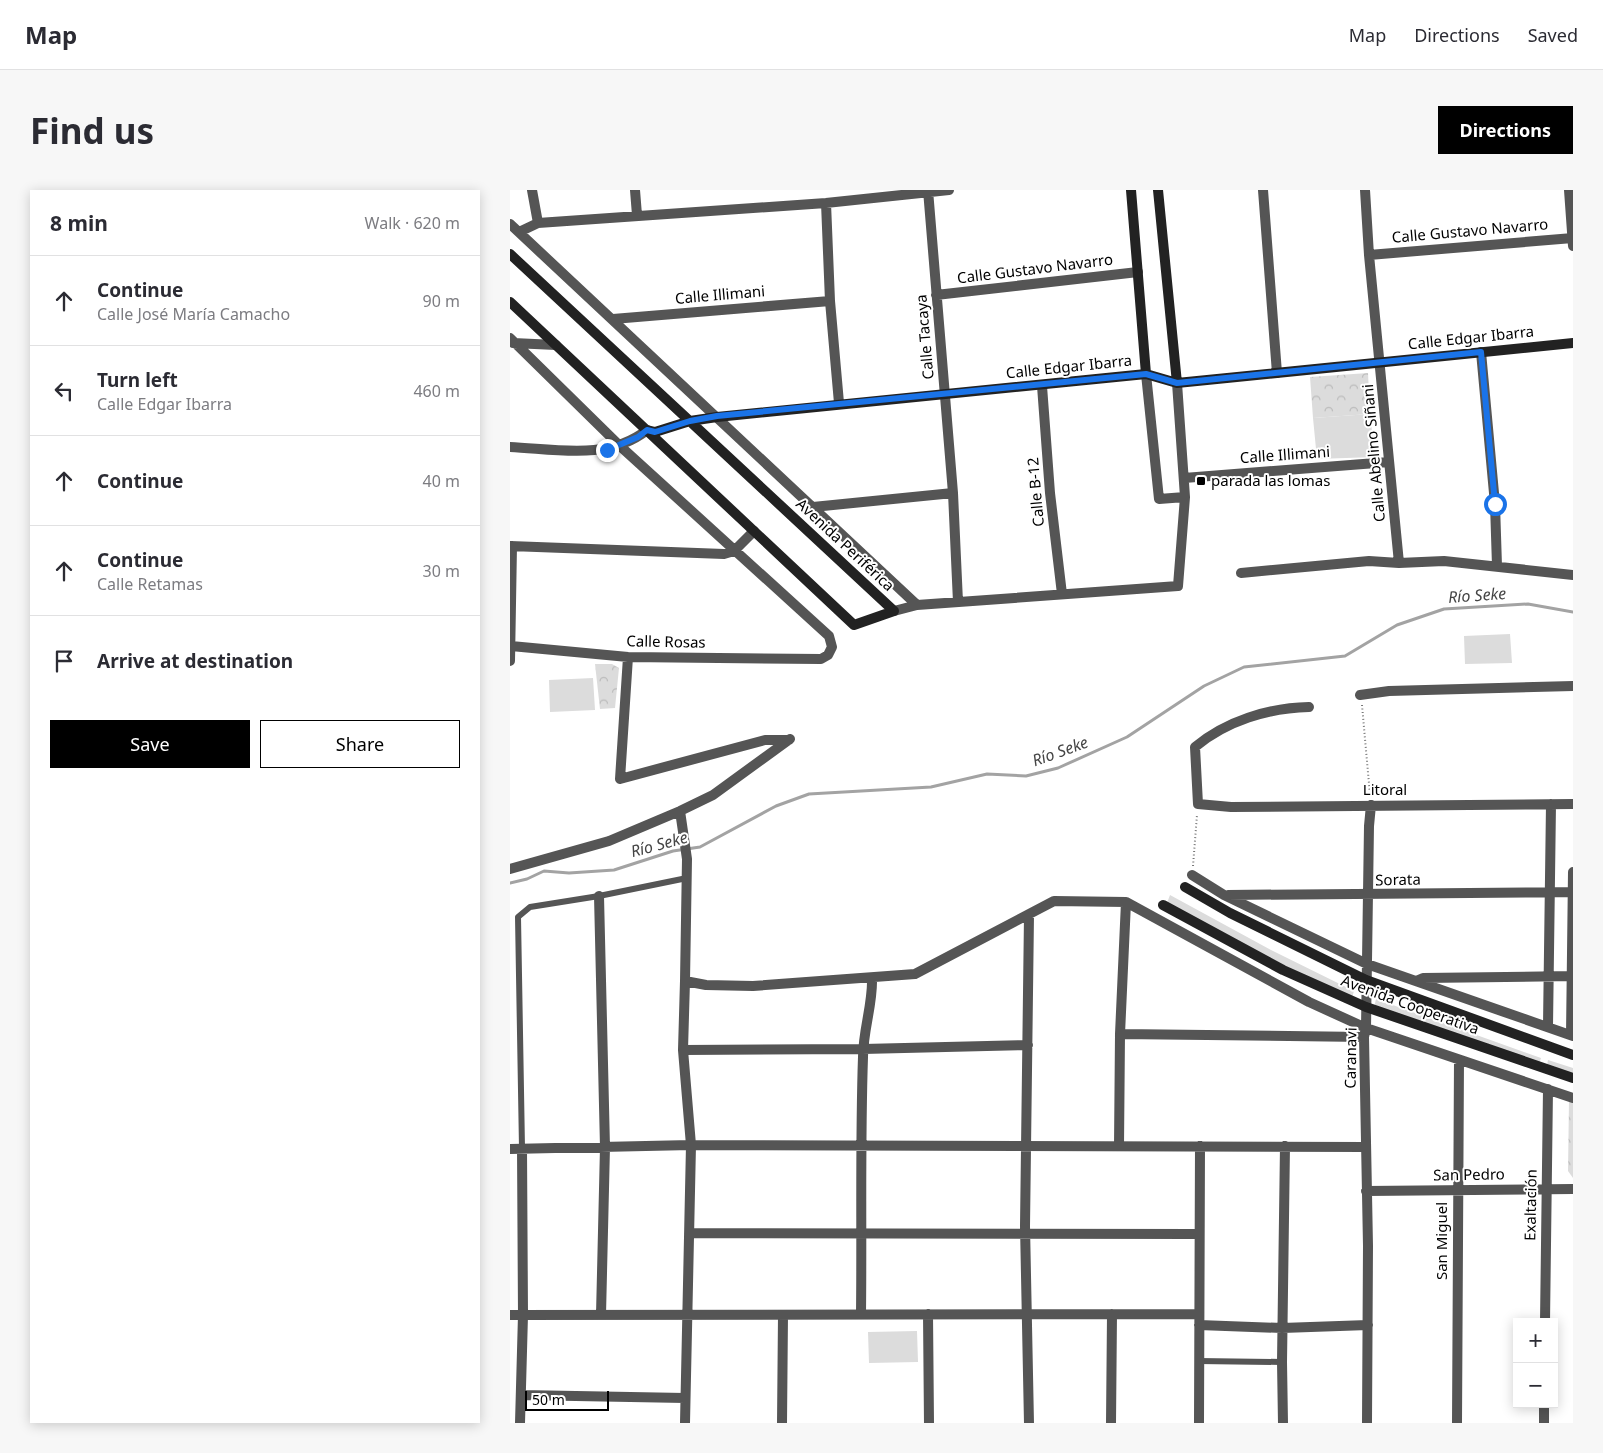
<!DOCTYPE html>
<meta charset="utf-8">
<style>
:root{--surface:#fff;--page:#f7f7f7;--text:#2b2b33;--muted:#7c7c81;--line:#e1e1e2;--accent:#000}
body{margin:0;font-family:"Noto Sans",sans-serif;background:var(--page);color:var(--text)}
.controls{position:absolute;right:15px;bottom:15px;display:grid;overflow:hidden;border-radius:0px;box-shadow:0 2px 12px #0003}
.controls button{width:45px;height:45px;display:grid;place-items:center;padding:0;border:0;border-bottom:1px solid var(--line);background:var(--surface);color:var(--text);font:25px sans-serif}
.scale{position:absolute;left:15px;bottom:12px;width:84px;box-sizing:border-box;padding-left:5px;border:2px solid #000;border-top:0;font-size:14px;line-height:18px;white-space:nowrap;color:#000;-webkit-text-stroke:4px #fff;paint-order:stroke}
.stop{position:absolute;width:15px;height:15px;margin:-11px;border:4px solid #1a73e8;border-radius:50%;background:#fff}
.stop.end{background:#1a73e8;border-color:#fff;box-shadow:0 1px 5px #0008}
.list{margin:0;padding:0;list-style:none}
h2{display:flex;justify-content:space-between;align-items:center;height:65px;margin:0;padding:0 20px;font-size:21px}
h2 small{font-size:16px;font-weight:400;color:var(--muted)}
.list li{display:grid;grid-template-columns:32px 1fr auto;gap:15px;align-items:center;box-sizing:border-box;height:90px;padding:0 20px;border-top:1px solid var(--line)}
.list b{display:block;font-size:19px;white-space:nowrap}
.list p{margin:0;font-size:16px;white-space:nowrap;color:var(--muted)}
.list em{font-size:16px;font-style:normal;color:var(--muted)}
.actions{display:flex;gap:10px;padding:15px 20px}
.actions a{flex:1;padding:11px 0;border:1px solid var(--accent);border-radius:0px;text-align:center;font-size:18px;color:var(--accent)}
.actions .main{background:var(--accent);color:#fff}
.icon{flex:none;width:28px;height:28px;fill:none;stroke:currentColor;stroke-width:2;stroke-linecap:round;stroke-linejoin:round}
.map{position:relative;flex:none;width:1063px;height:1233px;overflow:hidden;border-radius:0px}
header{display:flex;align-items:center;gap:30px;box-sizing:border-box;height:70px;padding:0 25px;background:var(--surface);border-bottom:1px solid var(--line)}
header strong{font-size:24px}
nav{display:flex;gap:28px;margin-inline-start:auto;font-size:18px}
.intro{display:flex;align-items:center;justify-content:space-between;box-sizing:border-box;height:120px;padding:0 30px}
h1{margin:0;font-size:35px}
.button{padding:12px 22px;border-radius:0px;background:var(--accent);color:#fff;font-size:18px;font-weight:700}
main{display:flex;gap:30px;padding:0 30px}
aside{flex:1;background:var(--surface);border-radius:0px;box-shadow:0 2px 12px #0003}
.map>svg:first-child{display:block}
.grass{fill:#dcdcdc}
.forest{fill:url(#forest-crowns)}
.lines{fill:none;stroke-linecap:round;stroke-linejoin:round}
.stream{stroke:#a3a3a3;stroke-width:3}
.path{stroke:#777;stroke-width:2;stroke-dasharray:1 2.5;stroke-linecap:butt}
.lane{stroke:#555;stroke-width:6}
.street{stroke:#555;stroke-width:10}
.secondary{stroke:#222;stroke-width:10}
.route{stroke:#1a73e8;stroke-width:6}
.poi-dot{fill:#000;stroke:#fff;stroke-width:2}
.labels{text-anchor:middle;stroke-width:4;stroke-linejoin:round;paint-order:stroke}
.street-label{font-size:15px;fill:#000;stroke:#fff}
.poi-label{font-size:15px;fill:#000;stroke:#fff;text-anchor:start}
.water-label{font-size:16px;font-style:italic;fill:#444;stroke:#fff}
</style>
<header>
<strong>Map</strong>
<nav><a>Map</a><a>Directions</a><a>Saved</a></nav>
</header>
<div class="intro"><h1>Find us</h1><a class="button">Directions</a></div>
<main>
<aside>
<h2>8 min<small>Walk · 620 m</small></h2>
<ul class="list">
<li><svg class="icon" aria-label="ahead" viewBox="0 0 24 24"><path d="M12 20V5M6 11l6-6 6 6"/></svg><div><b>Continue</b><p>Calle José María Camacho</p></div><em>90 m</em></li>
<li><svg class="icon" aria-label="left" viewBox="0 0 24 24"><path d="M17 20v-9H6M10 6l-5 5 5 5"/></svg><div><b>Turn left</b><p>Calle Edgar Ibarra</p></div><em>460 m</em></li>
<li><svg class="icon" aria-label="ahead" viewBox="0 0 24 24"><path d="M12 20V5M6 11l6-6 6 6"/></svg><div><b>Continue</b></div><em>40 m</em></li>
<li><svg class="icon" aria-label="ahead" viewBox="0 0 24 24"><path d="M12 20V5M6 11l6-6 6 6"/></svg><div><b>Continue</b><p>Calle Retamas</p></div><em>30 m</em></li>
<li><svg class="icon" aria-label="arrive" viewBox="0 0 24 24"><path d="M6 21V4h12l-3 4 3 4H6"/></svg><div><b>Arrive at destination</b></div></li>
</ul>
<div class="actions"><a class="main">Save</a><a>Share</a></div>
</aside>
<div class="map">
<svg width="1063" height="1233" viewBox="0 0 1063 1233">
<defs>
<pattern id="forest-crowns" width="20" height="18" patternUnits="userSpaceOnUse" patternTransform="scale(1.25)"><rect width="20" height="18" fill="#dcdcdc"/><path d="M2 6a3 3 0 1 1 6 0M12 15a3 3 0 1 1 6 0" fill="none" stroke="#bbb"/></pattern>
</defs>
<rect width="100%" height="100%" fill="#fff"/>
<path class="grass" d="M 860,224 L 865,267 L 807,269 L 803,228 Z
M 1000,444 L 1002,473 L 955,474 L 954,446 Z
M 83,488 L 85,520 L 40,522 L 39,490 Z
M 660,705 L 761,760 L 844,801 L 841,811 L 657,713 Z
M 866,809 L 1031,868 L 1028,877 L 864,818 Z
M 1038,870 L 1063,878 L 1063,889 L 1036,880 Z
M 407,1141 L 408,1172 L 359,1173 L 358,1142 Z"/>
<path class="forest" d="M 858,183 L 860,224 L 803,228 L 800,187 Z
M 85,474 L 102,474 L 109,478 L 105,518 L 90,519 Z
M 1059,910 L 1063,912 L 1063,988 L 1058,981 Z"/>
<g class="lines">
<path class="stream" d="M 0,693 L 17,689 L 34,681 L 59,683 L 104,680 L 163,661 L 190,657 L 266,616 L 299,604 L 421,597 L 477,584 L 516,586 L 548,578 L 617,547 L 694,496 L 734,477 L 835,466 L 887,435 L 934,419 L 1018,414 L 1063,422"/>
<path class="path" d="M 852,515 L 860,605
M 683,676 L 687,625"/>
<path class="lane" d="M 12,958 L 8,727 L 20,717 L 89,706 L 177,688
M 688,1171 L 772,1172"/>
<path class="street" d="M 125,0 L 127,25
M 418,0 L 443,303 L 448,412
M 753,0 L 767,183
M 855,0 L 859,65 L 889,373
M 1059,0 L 1063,56
M 316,13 L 320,111 L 329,213
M 28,33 L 316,13 L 439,0
M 0,34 L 407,415
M 9,42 L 28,33 L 22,0
M 859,65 L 1063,48
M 426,105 L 628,82
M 103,129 L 320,111
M 0,148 L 110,256 L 319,446 L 322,457 L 318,465 L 311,469 L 118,467 L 1,456
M 3,153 L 46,155
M 971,162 L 985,314 L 987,376
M 636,184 L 649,309 L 675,307
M 532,196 L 540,303 L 552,404
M 0,257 C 46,259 98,271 137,240
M 674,288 L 879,272
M 303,317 L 443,303
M 0,356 L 214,364 L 224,361 L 244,341
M 731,383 L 859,371 L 889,373 L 934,371 L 1063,385
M 384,421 L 407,415 L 668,396 L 675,307 L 667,193
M 118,467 L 110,589 L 255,550 L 279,550
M 0,471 L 2,356
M 850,505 L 879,501 L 1063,496
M 799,517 C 758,518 716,531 685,557 L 688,614 L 721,617 L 1063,614
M 170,621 L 177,669 L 175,791 L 196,795 L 243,796 L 405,784 L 544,711 L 616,712 L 799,812 L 856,838 L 1063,908
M 0,679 L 99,651 L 170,621 L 203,605 L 280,549
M 682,685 L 714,705 L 857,774 L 1063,846
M 718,705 L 1063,702
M 89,706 L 95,957 L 91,1125
M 175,791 L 173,860 L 181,955 L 175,1233
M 906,791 L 913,788 L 1063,786
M 1038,836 L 1041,614
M 610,844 L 854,847
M 1061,845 L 1063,682
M 173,860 L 353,859 L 518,855
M 609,956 L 610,844 L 616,712
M 0,959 L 181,955 L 856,957
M 856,1001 L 1063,999
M 179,1043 L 688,1044
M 351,1124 C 352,1038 350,953 353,867 C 353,840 363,814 362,788
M 418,1124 L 419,1233
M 0,1125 L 689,1124
M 1035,1132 L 1038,899
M 689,1135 L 772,1138 L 858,1135
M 11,1205 L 175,1208
M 10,1233 L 13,1125 L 12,958
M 272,1233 L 273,1125
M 519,1233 L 515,1036 L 519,725
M 601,1233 L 602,1124
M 689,1233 L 690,956
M 773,1233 L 772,1172 L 775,956
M 857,1233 L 858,1056 L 854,847 L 856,838 L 859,636 L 861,615
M 947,1233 L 949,870
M 1034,1233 L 1034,1214"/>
<path class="secondary" d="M 621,0 L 636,184
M 648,0 L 667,193
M 0,64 L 384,421 L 344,435 L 0,112
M 137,240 L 145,242 L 180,231 L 207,227 L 636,184 L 667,193 L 1063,153
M 675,697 L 720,723 L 856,790 L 1063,865
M 653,715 L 773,780 L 856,817 L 1063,888"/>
</g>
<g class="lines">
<path class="route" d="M 97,260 L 128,247 L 137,240 L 145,242 L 180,231 L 207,226 L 636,184 L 667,193 L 971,162 L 985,314"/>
</g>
<rect class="poi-dot" x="686" y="286" width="10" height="10" rx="2.5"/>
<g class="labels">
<g class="street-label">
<text transform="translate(960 41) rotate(-5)" y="5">Calle Gustavo Navarro</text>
<text transform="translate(525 79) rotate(-7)" y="5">Calle Gustavo Navarro</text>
<text transform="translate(210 105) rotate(-5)" y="5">Calle Illimani</text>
<text transform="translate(415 147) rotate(-95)" y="5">Calle Tacaya</text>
<text transform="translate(961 148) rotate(-6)" y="5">Calle Edgar Ibarra</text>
<text transform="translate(559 177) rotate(-6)" y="5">Calle Edgar Ibarra</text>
<text transform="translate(864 263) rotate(-95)" y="5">Calle Abelino Siñani</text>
<text transform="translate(775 265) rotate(-4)" y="5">Calle Illimani</text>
<text transform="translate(526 302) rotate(-95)" y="5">Calle B-12</text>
<text transform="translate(335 355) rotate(43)" y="5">Avenida Periférica</text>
<text transform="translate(156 452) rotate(1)" y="5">Calle Rosas</text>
<text x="875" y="605">Litoral</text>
<text transform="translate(888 690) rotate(-1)" y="5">Sorata</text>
<text transform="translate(900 815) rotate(20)" y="5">Avenida Cooperativa</text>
<text transform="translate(841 868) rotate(-89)" y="5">Caranavi</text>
<text transform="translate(959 985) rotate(-1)" y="5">San Pedro</text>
<text transform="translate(1021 1015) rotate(-89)" y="5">Exaltación</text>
<text transform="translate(932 1051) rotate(-90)" y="5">San Miguel</text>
</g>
<g class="poi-label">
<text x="701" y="296">parada las lomas</text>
</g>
<g class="water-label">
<text transform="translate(967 405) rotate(-4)" y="6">Río Seke</text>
<text transform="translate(550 561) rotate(-20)" y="6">Río Seke</text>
<text transform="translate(149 654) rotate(-15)" y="6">Río Seke</text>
</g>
</g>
</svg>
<div class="controls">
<button>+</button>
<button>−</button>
</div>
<div class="scale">50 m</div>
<div class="stop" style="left:985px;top:314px"></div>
<div class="stop end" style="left:97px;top:260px"></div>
</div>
</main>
